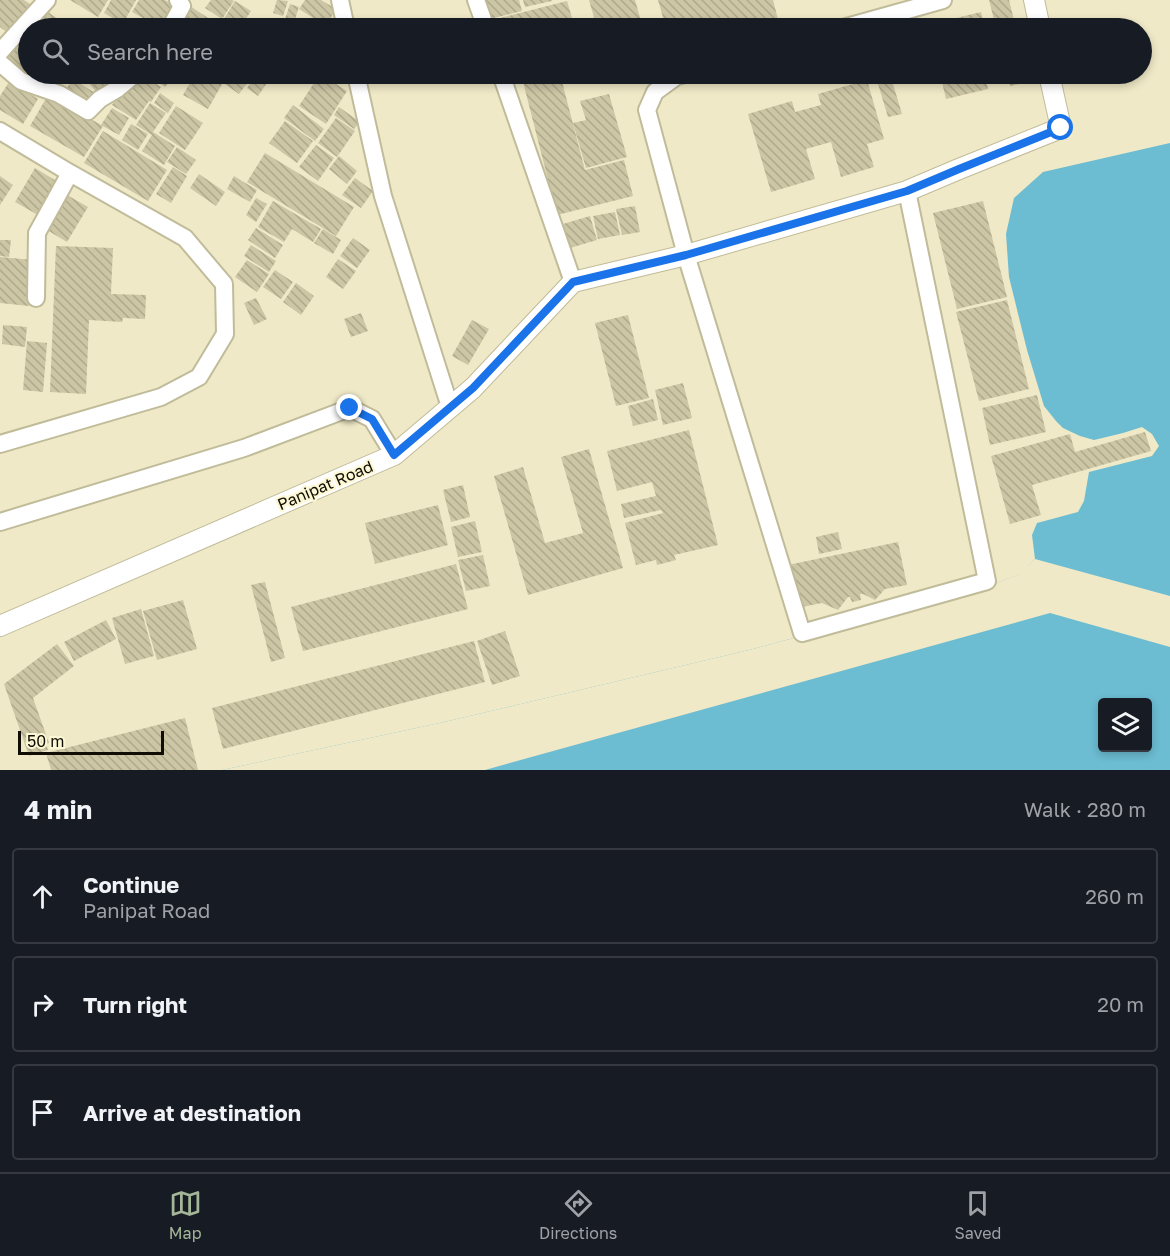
<!DOCTYPE html>
<meta charset="utf-8">
<style>
:root{--surface:#171b24;--page:#20242c;--text:#f1f3f6;--muted:#9ea1a6;--line:#363941;--accent:#a5b698}
body{margin:0;font-family:"Golos Text",sans-serif;background:var(--page);color:var(--text)}
.controls{position:absolute;right:18px;bottom:18px;display:grid;overflow:hidden;border-radius:6px;box-shadow:0 3px 9px #0003}
.controls button{width:54px;height:54px;display:grid;place-items:center;padding:0;border:0;border-bottom:2px solid var(--line);background:var(--surface);color:var(--text);font:30px sans-serif}
.scale{position:absolute;left:18px;bottom:15px;width:146px;box-sizing:border-box;padding-left:6px;border:3px solid #100e04;border-top:0;font-size:16px;line-height:21px;white-space:nowrap;color:#100e04;-webkit-text-stroke:4px #fcf7d4;paint-order:stroke}
.stop{position:absolute;width:18px;height:18px;margin:-14px;border:4px solid #1a73e8;border-radius:50%;background:#fff}
.stop.end{background:#1a73e8;border-color:#fff;box-shadow:0 2px 6px #0008}
.list{margin:0;padding:0;list-style:none}
h2{display:flex;justify-content:space-between;align-items:center;height:78px;margin:0;padding:0 24px;font-size:26px}
h2 small{font-size:20px;font-weight:400;color:var(--muted)}
.list li{display:grid;grid-template-columns:39px 1fr auto;gap:18px;align-items:center;box-sizing:border-box;height:96px;margin:0 12px 12px;padding:0 12px;border:2px solid var(--line);border-radius:6px}
.list b{display:block;font-size:22px;white-space:nowrap}
.list p{margin:0;font-size:20px;white-space:nowrap;color:var(--muted)}
.list em{font-size:20px;font-style:normal;color:var(--muted)}
.icon{flex:none;width:33px;height:33px;fill:none;stroke:currentColor;stroke-width:2;stroke-linecap:round;stroke-linejoin:round}
.map{position:relative;flex:none;width:1170px;height:770px;overflow:hidden}
.search{position:absolute;background:var(--surface);box-shadow:0 3px 9px #0003;left:18px;right:18px;top:18px;height:66px;display:flex;align-items:center;gap:15px;box-sizing:border-box;padding:0 21px;border-radius:33px;color:var(--muted);font-size:22px}
.sheet{height:402px;background:var(--surface)}
nav{display:flex;justify-content:space-around;align-items:center;box-sizing:border-box;height:84px;border-top:2px solid var(--line);background:var(--surface);font-size:16px;color:var(--muted)}
nav a{display:grid;justify-items:center;gap:3px}
nav .on{color:var(--accent)}
.map>svg:first-child{display:block}
.water{fill:#6cbcd2;fill-rule:evenodd}
.pier{fill:#efe9c7}
.building{fill:url(#building-back-hatch)}
.lines{fill:none;stroke-linecap:round;stroke-linejoin:round}
.minor-casing{stroke:#c0bb99;stroke-width:20}
.tertiary-casing{stroke:#c0bb99;stroke-width:22}
.minor{stroke:#fff;stroke-width:16}
.tertiary{stroke:#fff;stroke-width:20}
.route{stroke:#1a73e8;stroke-width:8}
.labels{text-anchor:middle;stroke-width:4.5;stroke-linejoin:round;paint-order:stroke}
.street-label{font-size:16px;fill:#100e04;stroke:#fcf7d4}
</style>
<div class="map">
<svg width="1170" height="770" viewBox="0 0 1170 770">
<defs>
<pattern id="building-back-hatch" width="6" height="6" patternUnits="userSpaceOnUse" patternTransform="scale(1.5)"><rect width="6" height="6" fill="#ccc6a5"/><path d="M-1 5l2 2M0 0l6 6M5-1l2 2" fill="none" stroke="#aea98c"/></pattern>
</defs>
<rect width="100%" height="100%" fill="#efe9c7"/>
<path class="water" d="M 1170,143 L 1170,770 L 222,770 L 444,722 L 749,650 L 988,586 L 1021,574 L 1035,559 L 1032,535 L 1037,523 L 1078,512 L 1084,501 L 1089,472 L 1152,456 L 1159,446 L 1152,434 L 1142,427 L 1123,433 L 1094,440 L 1080,436 L 1063,428 L 1056,421 L 1044,406 L 1027,350 L 1009,277 L 1006,234 L 1014,198 L 1043,172 ZM 1102,702 L 1148,702 L 1148,748 L 1102,748 Z"/>
<path class="pier" d="M 1035,559 L 1170,596 L 1170,647 L 1050,613 L 485,770 L 222,770 L 444,722 L 749,650 L 988,586 L 1020,574 Z"/>
<path class="building" d="M 0,0 L 24,0 L 33,6 L 12,36 L 0,27 Z
M 70,0 L 108,0 L 98,17 Z
M 111,0 L 136,0 L 123,24 L 104,13 Z
M 139,0 L 165,0 L 179,8 L 167,28 L 161,28 L 132,12 Z
M 211,0 L 232,0 L 234,1 L 222,19 L 205,8 Z
M 277,0 L 288,1 L 283,16 L 273,13 Z
M 305,0 L 321,0 L 336,9 L 326,26 L 299,9 Z
M 484,0 L 519,0 L 522,11 L 489,19 Z
M 523,0 L 552,0 L 552,1 L 525,7 Z
M 589,0 L 635,0 L 643,28 L 597,28 Z
M 658,0 L 773,0 L 779,23 L 758,28 L 666,28 Z
M 989,0 L 1009,0 L 1016,28 L 996,28 Z
M 235,1 L 251,11 L 240,28 L 224,19 Z
M 567,1 L 575,28 L 498,28 L 496,19 Z
M 290,4 L 299,7 L 292,28 L 283,25 Z
M 190,6 L 217,24 L 214,28 L 179,28 Z
M 44,9 L 70,28 L 31,28 Z
M 981,12 L 985,28 L 929,28 L 928,25 Z
M 28,30 L 28,53 L 17,44 Z
M 16,46 L 28,57 L 28,74 L 39,74 L 31,83 L 4,60 Z
M 83,74 L 100,74 L 109,84 L 98,94 L 82,75 Z
M 102,74 L 121,74 L 125,78 L 113,87 Z
M 140,74 L 161,87 L 151,102 L 149,101 L 136,120 L 112,105 L 125,86 L 142,97 L 128,87 Z
M 147,74 L 176,74 L 165,87 Z
M 195,74 L 225,74 L 226,77 L 208,109 L 183,95 Z
M 233,74 L 254,74 L 239,94 L 225,84 Z
M 257,74 L 260,74 L 269,80 L 258,96 L 247,88 Z
M 320,74 L 347,91 L 326,124 L 299,106 Z
M 322,74 L 342,74 L 336,83 Z
M 521,74 L 560,74 L 585,170 L 624,160 L 633,196 L 557,215 Z
M 610,74 L 646,74 L 613,83 Z
M 875,74 L 890,74 L 902,114 L 888,117 Z
M 940,74 L 985,74 L 988,89 L 946,99 Z
M 1007,74 L 1027,74 L 1029,82 L 1010,86 Z
M 73,79 L 95,93 L 86,107 L 64,92 Z
M 867,80 L 884,139 L 867,144 L 874,167 L 841,177 L 831,142 L 806,149 L 815,179 L 771,192 L 748,114 L 792,101 L 795,112 L 821,105 L 818,94 Z
M 9,82 L 38,99 L 23,124 L 0,110 L 0,96 Z
M 160,93 L 174,103 L 168,113 L 154,103 Z
M 609,94 L 627,157 L 586,168 L 573,123 L 586,120 L 580,101 Z
M 48,95 L 103,126 L 84,157 L 30,126 Z
M 150,103 L 166,113 L 153,132 L 175,146 L 164,165 L 142,151 L 152,135 L 136,125 Z
M 293,105 L 324,129 L 315,141 L 284,118 Z
M 176,106 L 203,123 L 185,150 L 159,133 Z
M 339,107 L 360,122 L 354,129 L 334,115 Z
M 112,108 L 129,118 L 119,135 L 101,125 Z
M 336,118 L 355,131 L 337,157 L 318,143 Z
M 285,121 L 313,141 L 297,163 L 269,143 Z
M 131,124 L 148,134 L 138,150 L 122,140 Z
M 103,131 L 167,170 L 148,201 L 84,163 Z
M 316,145 L 334,158 L 318,181 L 299,167 Z
M 177,147 L 196,160 L 186,174 L 167,162 Z
M 265,153 L 354,207 L 336,236 L 247,182 Z
M 339,156 L 357,171 L 347,184 L 329,169 Z
M 173,167 L 187,176 L 171,203 L 156,194 Z
M 35,168 L 58,182 L 38,215 L 15,202 Z
M 199,174 L 225,192 L 216,206 L 190,188 Z
M 0,176 L 13,185 L 0,205 Z
M 234,176 L 257,190 L 250,202 L 227,189 Z
M 355,178 L 373,191 L 361,208 L 342,195 Z
M 67,195 L 88,207 L 67,242 L 47,230 Z
M 256,198 L 267,204 L 256,222 L 246,215 Z
M 273,201 L 321,229 L 313,242 L 292,229 L 284,242 L 258,227 Z
M 983,201 L 1007,297 L 957,309 L 933,213 Z
M 635,206 L 640,232 L 622,235 L 616,209 Z
M 615,212 L 620,235 L 598,239 L 593,216 Z
M 590,216 L 597,240 L 570,248 L 563,224 Z
M 256,228 L 283,245 L 275,258 L 248,240 Z
M 323,229 L 341,240 L 333,254 L 314,243 Z
M 353,238 L 370,250 L 357,268 L 340,256 Z
M 0,240 L 11,240 L 9,257 L 0,256 Z
M 251,245 L 276,261 L 269,272 L 244,256 Z
M 56,246 L 113,248 L 111,294 L 146,295 L 145,319 L 123,318 L 122,322 L 89,320 L 86,394 L 50,392 Z
M 0,257 L 33,260 L 29,306 L 0,303 Z
M 338,259 L 356,271 L 343,289 L 326,277 Z
M 247,260 L 269,274 L 257,292 L 235,277 Z
M 275,270 L 293,282 L 281,299 L 263,287 Z
M 296,283 L 314,296 L 301,315 L 283,302 Z
M 256,298 L 267,319 L 254,325 L 244,303 Z
M 1007,300 L 1029,389 L 979,401 L 956,312 Z
M 361,313 L 368,331 L 351,337 L 344,319 Z
M 628,315 L 649,398 L 616,406 L 595,323 Z
M 472,320 L 489,329 L 468,365 L 452,356 Z
M 3,325 L 27,327 L 25,347 L 2,344 Z
M 27,341 L 47,343 L 43,392 L 23,390 Z
M 683,383 L 692,418 L 663,425 L 655,390 Z
M 1037,395 L 1046,432 L 990,445 L 982,408 Z
M 653,399 L 658,420 L 633,426 L 628,406 Z
M 689,430 L 718,545 L 674,555 L 676,560 L 657,565 L 656,560 L 636,565 L 625,523 L 663,513 L 661,510 L 624,518 L 621,504 L 656,496 L 652,482 L 617,491 L 607,451 Z
M 1145,432 L 1151,451 L 1032,485 L 1041,515 L 1010,524 L 991,456 L 1070,434 L 1075,452 Z
M 589,449 L 623,568 L 528,595 L 494,476 L 523,467 L 545,543 L 583,533 L 561,457 Z
M 463,485 L 470,517 L 451,522 L 443,490 Z
M 438,505 L 448,545 L 375,564 L 365,523 Z
M 475,521 L 482,552 L 458,557 L 451,527 Z
M 838,532 L 842,549 L 819,554 L 816,537 Z
M 898,542 L 907,585 L 885,589 L 875,600 L 863,594 L 860,594 L 861,600 L 852,602 L 850,597 L 848,597 L 838,610 L 822,603 L 797,608 L 788,565 Z
M 483,555 L 490,586 L 466,591 L 458,560 Z
M 456,564 L 468,609 L 303,651 L 291,607 Z
M 265,582 L 285,658 L 271,662 L 251,585 Z
M 183,600 L 197,649 L 157,660 L 143,611 Z
M 141,609 L 154,656 L 125,664 L 112,618 Z
M 106,620 L 116,639 L 74,661 L 64,642 Z
M 505,631 L 520,676 L 492,685 L 477,641 Z
M 474,641 L 485,682 L 223,749 L 212,708 Z
M 57,644 L 74,666 L 33,698 L 49,743 L 46,744 L 48,750 L 29,756 L 4,684 Z
M 185,718 L 198,770 L 51,770 L 46,753 Z"/>
<g class="lines">
<defs>
<path id="minor" d="M 340,0 L 346,28
M 476,0 L 486,28
M 170,28 L 182,6 L 178,0
M 843,28 L 943,0
M 0,52 L 47,0
M 0,63 L 21,81 L 59,94 L 88,111 L 100,99 L 117,89 L 135,74
M 356,74 L 383,196 L 450,407
M 501,74 L 573,282
M 685,74 L 677,76 L 655,92 L 647,110 L 686,255 L 802,633 L 987,581 L 907,191
M 0,131 L 70,173 L 185,238 L 224,284 L 225,334 L 199,377 L 161,397 L 0,444
M 36,298 L 37,233 L 70,173
M 0,522 L 244,448 L 350,408 L 372,419 L 394,455"/>
<path id="tertiary" d="M 1034,0 L 1040,28
M 0,626 L 394,455 L 473,388 L 573,282 L 686,255 L 907,191 L 959,169 L 1061,128 L 1049,74"/>
</defs>
<use href="#minor" class="minor-casing"/>
<use href="#tertiary" class="tertiary-casing"/>
<use href="#minor" class="minor"/>
<use href="#tertiary" class="tertiary"/>
</g>
<g class="lines">
<path class="route" d="M 350,408 L 372,419 L 394,455 L 473,388 L 573,282 L 686,255 L 907,191 L 959,169 L 1061,128"/>
</g>
<g class="labels">
<g class="street-label">
<text transform="translate(325 485) rotate(-23)" y="6">Panipat Road</text>
</g>
</g>
</svg>
<div class="controls">
<button><svg class="icon" aria-label="layers" viewBox="0 0 24 24"><path d="M12 4l9 5-9 5-9-5zM3 14l9 5 9-5"/></svg></button>
</div>
<div class="scale">50 m</div>
<div class="stop" style="left:1061px;top:128px"></div>
<div class="stop end" style="left:350px;top:408px"></div>
<div class="search"><svg class="icon" aria-label="search" viewBox="0 0 24 24"><circle cx="10" cy="10" r="6"/><path d="M15 15l6 6"/></svg>Search here</div>
</div>
<section class="sheet">
<h2>4 min<small>Walk · 280 m</small></h2>
<ul class="list">
<li><svg class="icon" aria-label="ahead" viewBox="0 0 24 24"><path d="M12 20V5M6 11l6-6 6 6"/></svg><div><b>Continue</b><p>Panipat Road</p></div><em>260 m</em></li>
<li><svg class="icon" aria-label="right" viewBox="0 0 24 24"><path d="M7 20v-9h11M14 6l5 5-5 5"/></svg><div><b>Turn right</b></div><em>20 m</em></li>
<li><svg class="icon" aria-label="arrive" viewBox="0 0 24 24"><path d="M6 21V4h12l-3 4 3 4H6"/></svg><div><b>Arrive at destination</b></div></li>
</ul>
</section>
<nav>
<a class="on"><svg class="icon" aria-label="map" viewBox="0 0 24 24"><path d="M3 6l6-2 6 2 6-2v14l-6 2-6-2-6 2zM9 4v14M15 6v14"/></svg>Map</a>
<a><svg class="icon" aria-label="directions" viewBox="0 0 24 24"><path d="M12 3l9 9-9 9-9-9zM9 14v-3h6M13 9l2 2-2 2"/></svg>Directions</a>
<a><svg class="icon" aria-label="saved" viewBox="0 0 24 24"><path d="M7 4h10v16l-5-4-5 4z"/></svg>Saved</a>
</nav>
